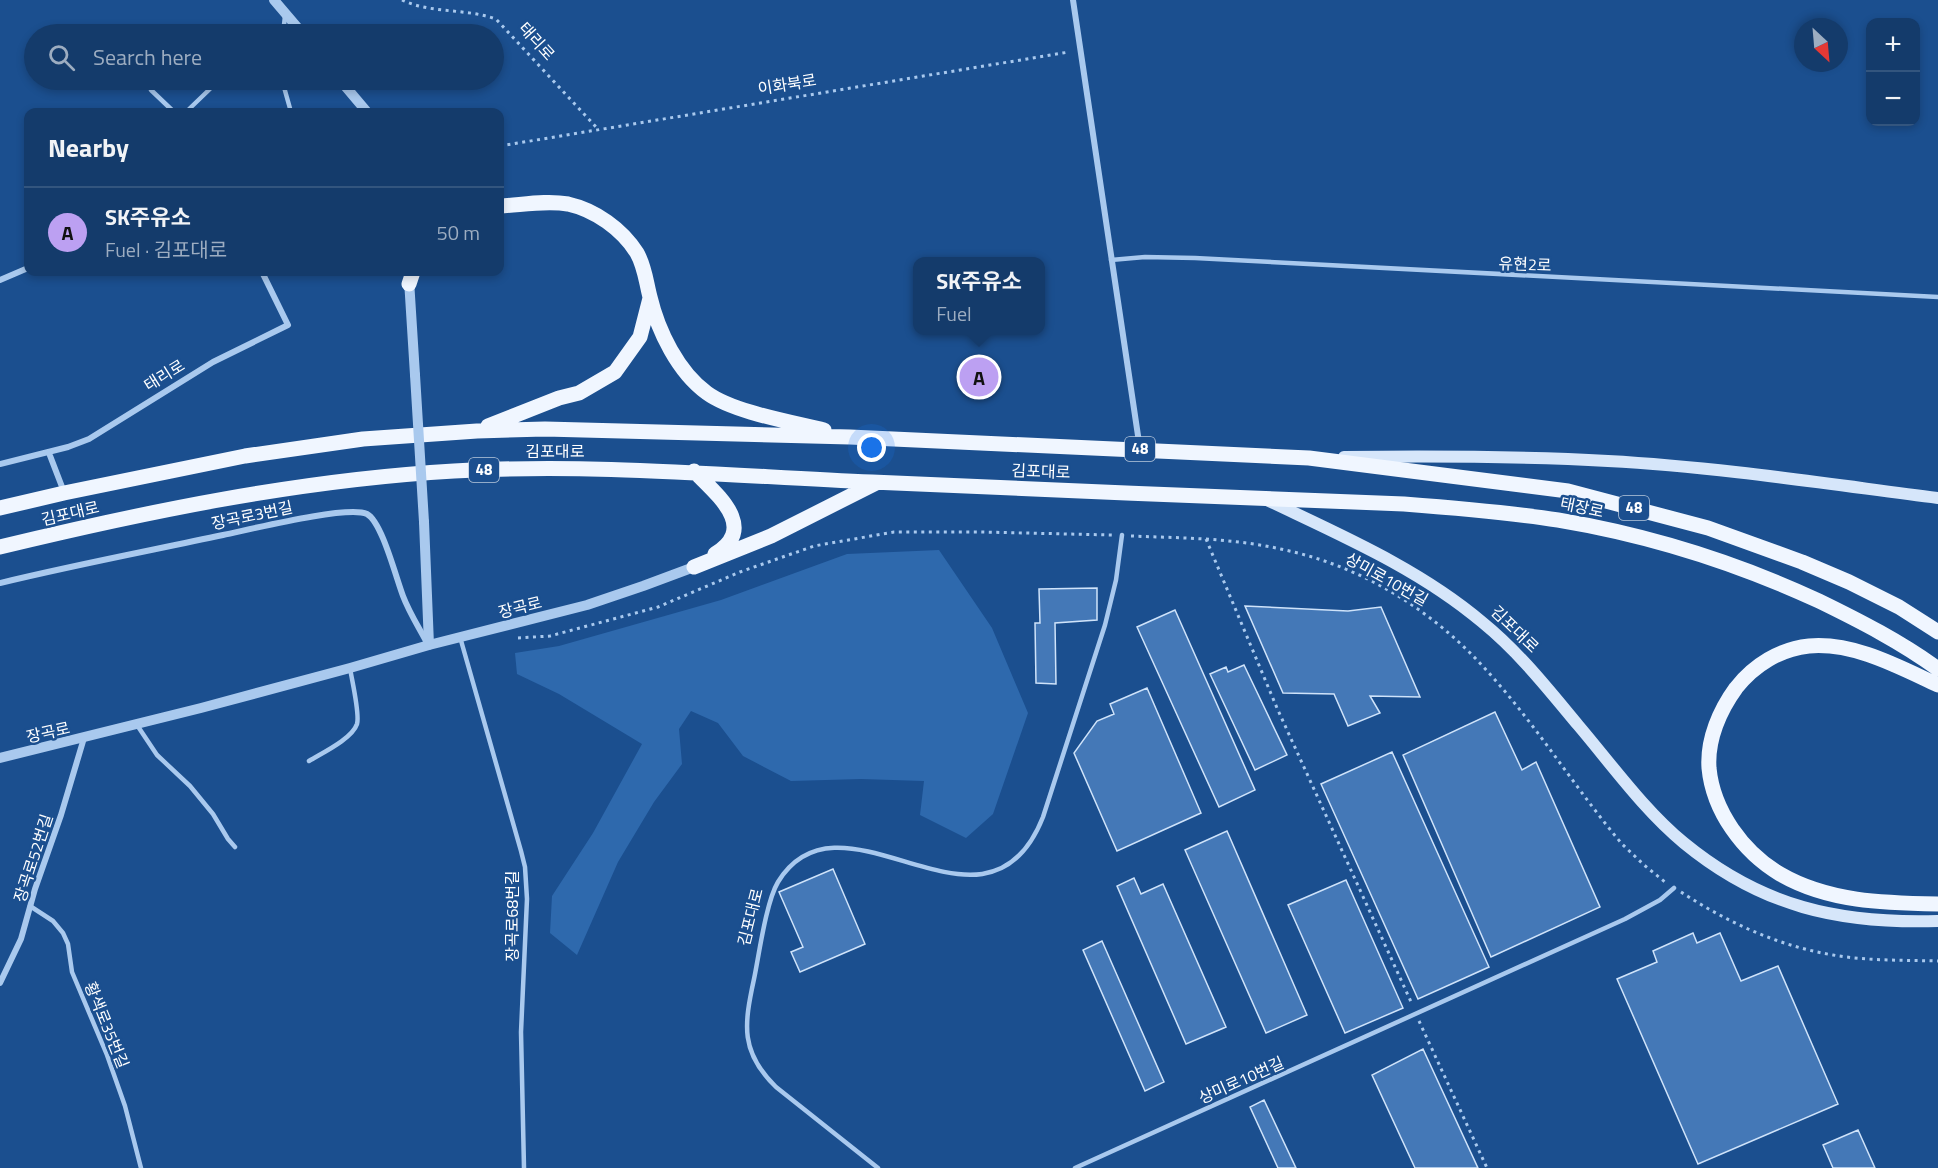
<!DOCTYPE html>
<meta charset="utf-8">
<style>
:root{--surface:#143b6b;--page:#1d4271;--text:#f1f3f6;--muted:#9dadc1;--line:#33557e;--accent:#bca0f2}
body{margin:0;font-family:"Titillium Web","Noto Sans KR",sans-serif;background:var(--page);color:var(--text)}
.controls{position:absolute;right:18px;top:18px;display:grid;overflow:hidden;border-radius:12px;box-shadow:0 3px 9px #0003}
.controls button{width:54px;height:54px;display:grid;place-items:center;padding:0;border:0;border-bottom:2px solid var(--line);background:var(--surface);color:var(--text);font:30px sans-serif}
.compass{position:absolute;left:1794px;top:18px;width:54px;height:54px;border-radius:50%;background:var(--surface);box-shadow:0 3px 9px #0003;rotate:154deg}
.you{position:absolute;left:872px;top:448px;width:21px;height:21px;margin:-15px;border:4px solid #fff;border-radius:50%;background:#1a73e8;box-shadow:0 0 0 9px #1a73e833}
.badge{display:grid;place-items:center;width:39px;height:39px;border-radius:50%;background:var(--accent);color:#111;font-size:20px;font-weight:700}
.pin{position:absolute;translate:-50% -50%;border:3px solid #fff;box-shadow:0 2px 6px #0006}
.popup{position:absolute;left:913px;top:257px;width:132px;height:78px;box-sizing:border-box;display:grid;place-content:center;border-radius:12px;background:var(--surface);filter:drop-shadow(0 2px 4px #0005);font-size:20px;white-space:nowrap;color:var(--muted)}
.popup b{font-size:22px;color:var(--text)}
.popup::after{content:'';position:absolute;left:50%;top:100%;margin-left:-12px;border:12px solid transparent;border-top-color:var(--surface)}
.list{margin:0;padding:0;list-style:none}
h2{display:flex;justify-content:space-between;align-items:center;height:78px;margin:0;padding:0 24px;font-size:26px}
h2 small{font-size:20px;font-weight:400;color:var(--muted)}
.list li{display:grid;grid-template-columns:39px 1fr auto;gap:18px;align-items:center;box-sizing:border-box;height:90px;padding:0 24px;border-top:2px solid var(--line)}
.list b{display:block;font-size:22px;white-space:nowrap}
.list p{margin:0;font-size:20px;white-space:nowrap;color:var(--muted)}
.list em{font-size:20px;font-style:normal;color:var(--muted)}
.icon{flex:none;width:33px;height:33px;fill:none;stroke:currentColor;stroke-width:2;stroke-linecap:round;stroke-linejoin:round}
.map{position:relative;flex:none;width:1938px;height:1168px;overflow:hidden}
.search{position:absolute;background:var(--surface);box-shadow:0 3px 9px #0003;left:24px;top:24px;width:480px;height:66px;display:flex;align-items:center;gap:15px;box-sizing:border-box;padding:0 21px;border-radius:33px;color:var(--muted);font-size:22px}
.panel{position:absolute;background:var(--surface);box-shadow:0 3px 9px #0003;left:24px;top:108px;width:480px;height:168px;border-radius:12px}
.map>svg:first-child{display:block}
.green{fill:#2e69ad}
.building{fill:#4478b7;stroke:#cfe3fa;stroke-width:1.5}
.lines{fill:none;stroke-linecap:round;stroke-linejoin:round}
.path{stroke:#a9c9ee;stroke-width:3;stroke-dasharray:3 4.5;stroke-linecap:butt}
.service{stroke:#a9c9ee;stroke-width:4.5}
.minor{stroke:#a9c9ee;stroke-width:6}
.tertiary{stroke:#a9c9ee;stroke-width:10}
.secondary{stroke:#d6e6fa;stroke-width:12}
.primary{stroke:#f0f6ff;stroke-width:15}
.tertiary-bridge{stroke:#a9c9ee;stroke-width:10}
.labels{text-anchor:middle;stroke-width:5;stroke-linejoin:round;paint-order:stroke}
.shield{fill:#1b4f8f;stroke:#bbcadd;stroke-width:1.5}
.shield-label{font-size:15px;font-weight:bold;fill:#fff}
.street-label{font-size:16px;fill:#fff;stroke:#1b4f8f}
</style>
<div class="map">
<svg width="1938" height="1168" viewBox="0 0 1938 1168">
<rect width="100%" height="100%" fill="#1b4f8f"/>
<path class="green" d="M 939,550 L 992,628 L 1028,713 L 993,814 L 966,838 L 920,815 L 924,781 L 861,779 L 791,781 L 743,756 L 718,723 L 691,711 L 679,729 L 682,764 L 654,802 L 618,862 L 577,955 L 550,933 L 552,896 L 593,833 L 642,744 L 559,694 L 517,674 L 515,653 L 559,646 L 721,600 L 847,554 Z"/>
<path class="building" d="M 1097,588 L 1097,620 L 1055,623 L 1056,684 L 1036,683 L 1035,623 L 1040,623 L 1039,589 Z
M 1245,606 L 1348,611 L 1381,607 L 1420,697 L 1370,696 L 1380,713 L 1348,726 L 1334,694 L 1283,693 Z
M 1175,610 L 1255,790 L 1219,807 L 1137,627 Z
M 1244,665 L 1287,755 L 1255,770 L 1210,674 L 1226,667 L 1228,672 Z
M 1147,688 L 1201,813 L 1117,851 L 1074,753 L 1097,721 L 1114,714 L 1110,704 Z
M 1495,712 L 1522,770 L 1536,762 L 1600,907 L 1491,957 L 1403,755 Z
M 1392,752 L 1489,967 L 1418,999 L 1321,784 Z
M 1227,831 L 1307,1015 L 1266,1033 L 1185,850 Z
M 833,869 L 865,944 L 800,972 L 791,952 L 803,947 L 779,892 Z
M 1134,878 L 1141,894 L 1163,884 L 1226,1027 L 1186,1044 L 1117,886 Z
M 1346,880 L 1403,1008 L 1345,1033 L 1288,905 Z
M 1693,933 L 1697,943 L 1720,933 L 1741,981 L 1778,966 L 1838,1104 L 1698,1164 L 1617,979 L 1657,962 L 1653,951 Z
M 1102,941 L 1164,1082 L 1145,1091 L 1083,950 Z
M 1423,1049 L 1478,1168 L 1415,1168 L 1372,1075 Z
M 1264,1100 L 1296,1168 L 1278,1168 L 1250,1107 Z
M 1858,1130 L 1875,1168 L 1833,1168 L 1823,1145 Z"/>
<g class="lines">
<path class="path" d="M 402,0 C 432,14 465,8 496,19 L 597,128
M 500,146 L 1069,52
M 1131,536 C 1182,538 1235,538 1285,550 C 1364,567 1435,612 1488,672 C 1537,726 1575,788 1622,844 L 1644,865 L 1665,882
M 1206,539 L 1277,708 L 1412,1004
M 518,638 L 550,636 L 658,607 L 740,572 L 814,546 L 894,532 L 980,532 L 1113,535
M 1681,892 C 1727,922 1778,946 1833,955 C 1867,961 1903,960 1938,961
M 1419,1021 L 1487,1168"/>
<path class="service" d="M 283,34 L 285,16
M 282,80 L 291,112
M 151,90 L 174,112
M 186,112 L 213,86 L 223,80
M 1111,260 L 1145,257 L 1195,258 L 1938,297
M 460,637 L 521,851 L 525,867 L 527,899 L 521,1032 L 524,1168
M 137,725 L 157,755 L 190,786 L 213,814 L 228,839 L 235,847
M 309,761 C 322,753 352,739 357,724 C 360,714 352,681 350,668
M 30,906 L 53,921 L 63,933 L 68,944 L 72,972 L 107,1055 L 125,1106 L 141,1168
M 878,1168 L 776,1087 C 740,1052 744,1025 754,979 C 759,955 766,902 778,882 C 843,777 986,961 1043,817 L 1105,625 L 1116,580 L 1122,535
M 1075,1168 L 1625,919 L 1660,900 L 1674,888"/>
<path class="minor" d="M 1073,0 L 1140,449
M 0,280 L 28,268
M 49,453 L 64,492
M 0,464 L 68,447 L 89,439 L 213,362 L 288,325 L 262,272
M 0,583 C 74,565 148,551 223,535 C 248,530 347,505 367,514 C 382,522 396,578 403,596 C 409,612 418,626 426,641
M 0,983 L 21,939 L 35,889 L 61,815 L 84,738"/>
<path class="tertiary" d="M 274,0 L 303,34
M 340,80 L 367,112
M 409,280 L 415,375
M 424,522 L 429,645
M 0,758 L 201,708 L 350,668 L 429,645 L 587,605 L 643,586 L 694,567"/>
<path class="secondary" d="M 1344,457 C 1432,456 1520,456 1608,461 C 1719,467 1828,484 1938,498
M 1265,499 C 1340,535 1418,568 1482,622 C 1519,652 1548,689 1578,725 C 1612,765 1644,810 1684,843 C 1762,907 1839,924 1938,921"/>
<path class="primary" d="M 500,206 C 521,205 546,200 568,204 C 595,210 622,229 637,253 C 645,267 646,282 650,297 C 658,331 678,372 707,393 C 733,412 791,422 824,430
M 409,284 L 413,272
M 488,426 L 559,398 L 579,393 L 615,372 L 640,337 L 650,298
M 694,471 C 716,494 759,527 715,554
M 0,508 L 64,493 L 245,456 L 363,439 L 477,431 L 545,429 L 850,437 L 1309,458 L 1568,491 L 1708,528 L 1802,562 L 1849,582 L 1899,607 L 1938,632
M 0,547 C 149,511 300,480 454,471 C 594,463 733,476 872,482 C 1049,491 1227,496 1404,504 C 1456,508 1507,512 1558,520 C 1648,535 1737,563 1819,601 C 1860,621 1901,642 1938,669
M 694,567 L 771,536 L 876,483
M 1938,685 C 1899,667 1854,642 1809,646 C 1780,649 1754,665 1736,688 C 1720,710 1707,739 1709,768 C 1713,811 1743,852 1780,874 C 1828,902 1884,903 1938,904"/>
<path class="tertiary-bridge" d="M 415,375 L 424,522"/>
</g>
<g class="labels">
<g class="shield">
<rect x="1125" y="437" width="30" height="24" rx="4.5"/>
<rect x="469" y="458" width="30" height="24" rx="4.5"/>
<rect x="1619" y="496" width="30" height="24" rx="4.5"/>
</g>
<g class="shield-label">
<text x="1140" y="454">48</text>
<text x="484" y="475">48</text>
<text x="1634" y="513">48</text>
</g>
<g class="street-label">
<text transform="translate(537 41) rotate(48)" y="6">태리로</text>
<text transform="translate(787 84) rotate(-9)" y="6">이화북로</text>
<text transform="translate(1525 264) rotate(2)" y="6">유현2로</text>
<text transform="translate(164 375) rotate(-32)" y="6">태리로</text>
<text x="555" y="457">김포대로</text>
<text transform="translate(1041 471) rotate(2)" y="6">김포대로</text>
<text transform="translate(1582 507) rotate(12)" y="6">태장로</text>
<text transform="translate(70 513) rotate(-13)" y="6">김포대로</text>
<text transform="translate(252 515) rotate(-12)" y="6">장곡로3번길</text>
<text transform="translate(1387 579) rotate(29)" y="6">상미로10번길</text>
<text transform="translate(520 607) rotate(-14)" y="6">장곡로</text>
<text transform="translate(1515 629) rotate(44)" y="6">김포대로</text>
<text transform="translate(48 732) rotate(-13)" y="6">장곡로</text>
<text transform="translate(33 858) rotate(-72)" y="6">장곡로52번길</text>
<text transform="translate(512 916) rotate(-90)" y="6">장곡로68번길</text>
<text transform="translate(750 917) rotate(-76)" y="6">김포대로</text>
<text transform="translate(107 1025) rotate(68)" y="6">황색로35번길</text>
<text transform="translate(1241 1080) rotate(-24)" y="6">상미로10번길</text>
</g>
</g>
</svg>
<div class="controls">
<button>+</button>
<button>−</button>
</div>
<svg class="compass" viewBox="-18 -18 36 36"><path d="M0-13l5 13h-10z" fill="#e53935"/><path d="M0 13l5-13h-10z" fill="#9dadc1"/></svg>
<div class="you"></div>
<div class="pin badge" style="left:979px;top:377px">A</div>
<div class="popup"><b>SK주유소</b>Fuel</div>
<div class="search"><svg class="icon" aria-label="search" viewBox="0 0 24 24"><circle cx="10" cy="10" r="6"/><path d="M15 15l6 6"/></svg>Search here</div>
<section class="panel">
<h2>Nearby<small></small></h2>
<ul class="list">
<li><span class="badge">A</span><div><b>SK주유소</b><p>Fuel · 김포대로</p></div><em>50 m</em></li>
</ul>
</section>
</div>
